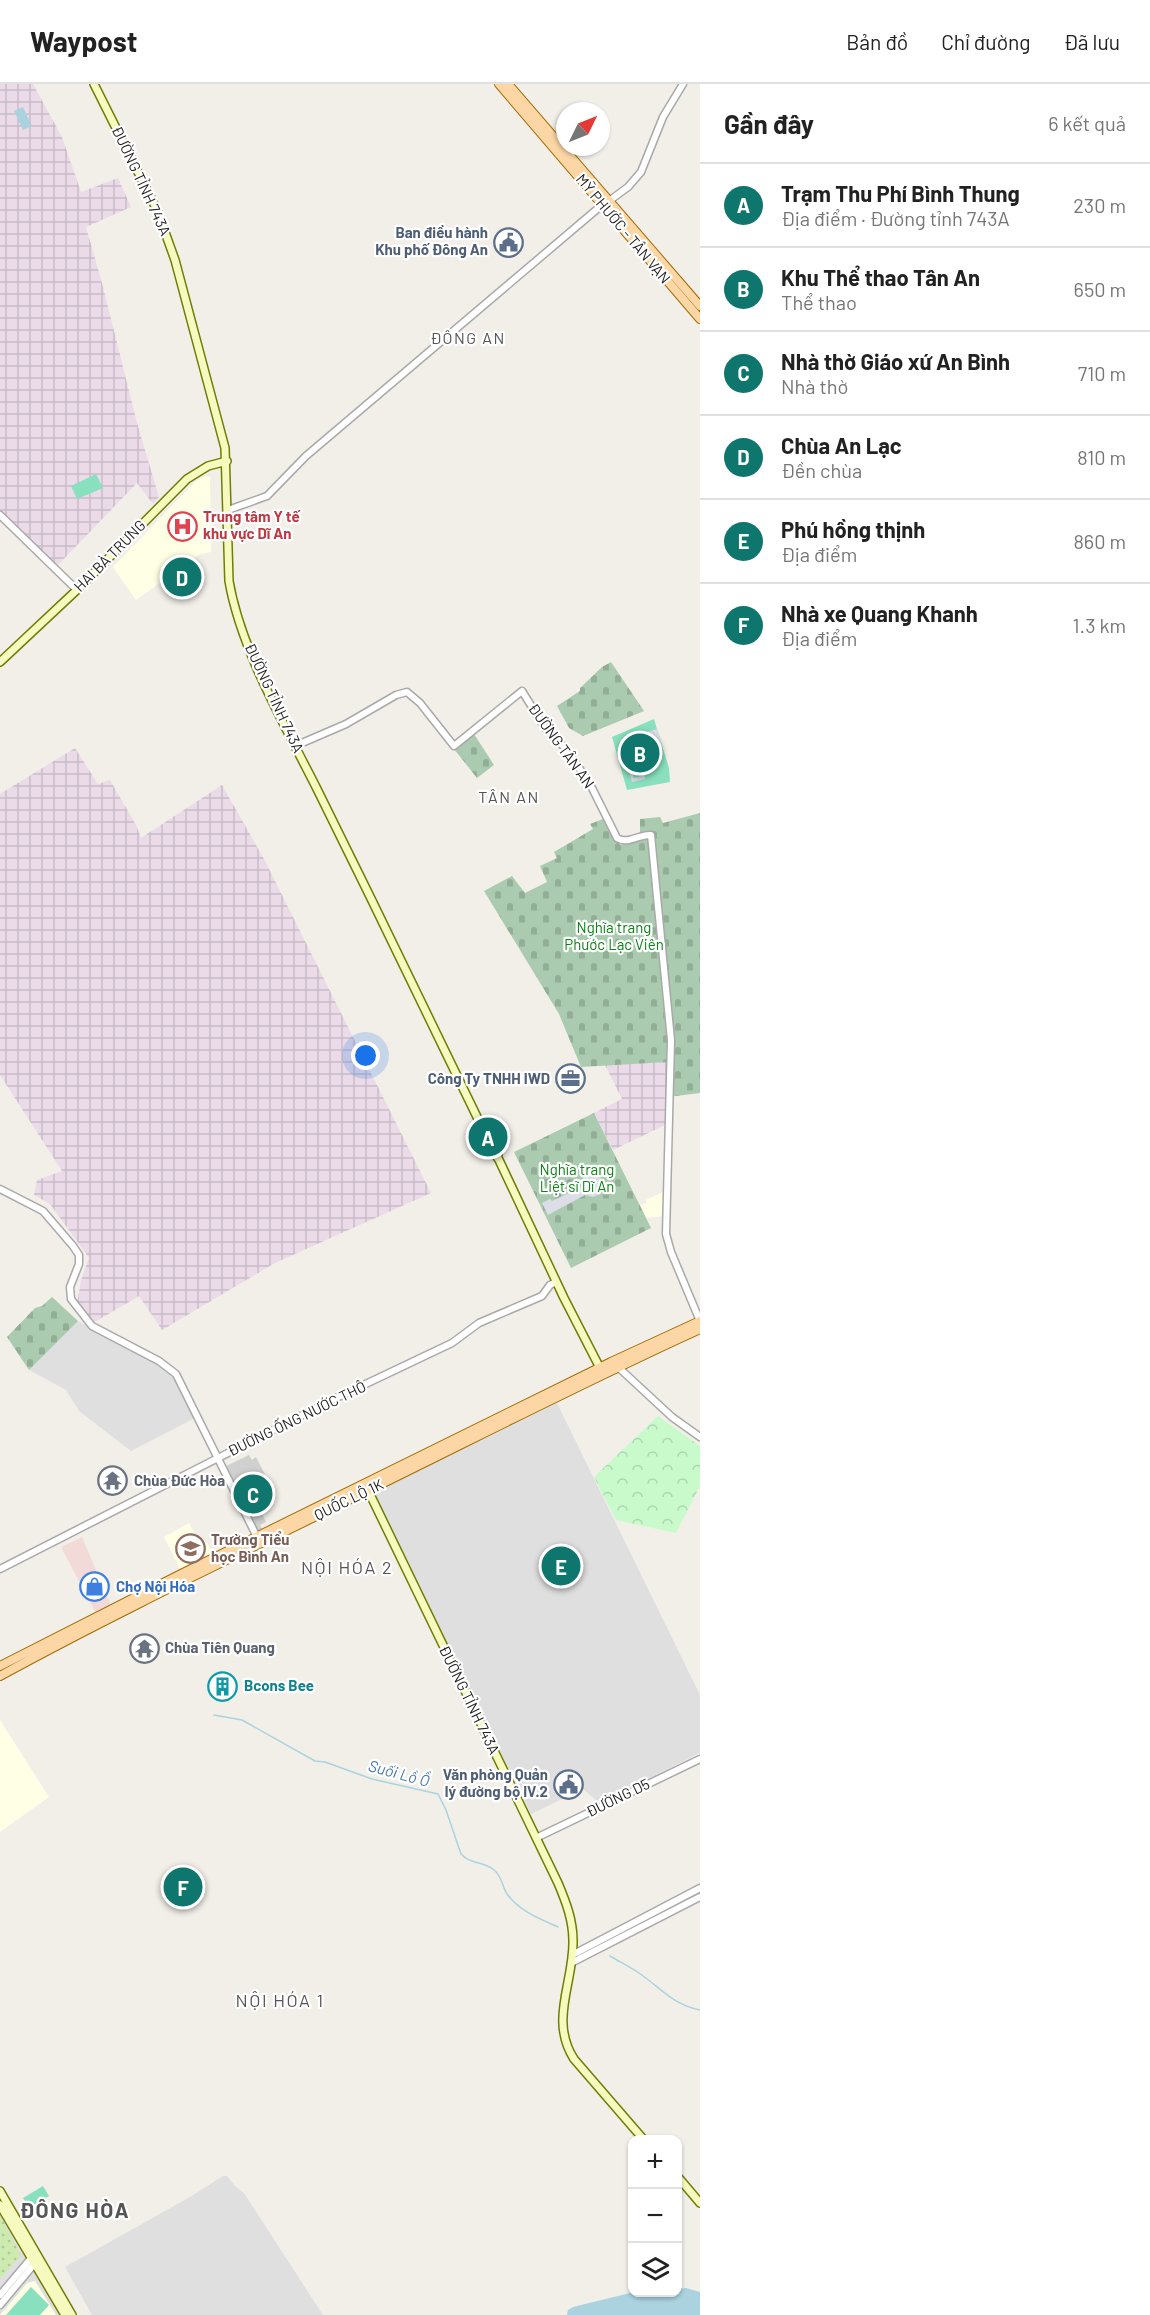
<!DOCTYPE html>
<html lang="vi">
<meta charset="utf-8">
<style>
:root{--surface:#fff;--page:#f6f6f6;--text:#222;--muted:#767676;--line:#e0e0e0;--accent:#0f766e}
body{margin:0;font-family:Barlow,sans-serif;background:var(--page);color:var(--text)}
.controls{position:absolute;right:18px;bottom:18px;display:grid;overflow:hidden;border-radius:12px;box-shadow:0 2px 4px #0004}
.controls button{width:54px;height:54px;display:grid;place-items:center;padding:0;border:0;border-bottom:2px solid var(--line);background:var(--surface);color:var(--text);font:30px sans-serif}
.compass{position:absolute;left:556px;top:18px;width:54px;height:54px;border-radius:50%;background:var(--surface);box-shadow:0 2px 4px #0004;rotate:47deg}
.you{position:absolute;left:366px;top:972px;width:21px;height:21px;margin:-15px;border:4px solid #fff;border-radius:50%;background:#1a73e8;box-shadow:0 0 0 9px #1a73e833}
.badge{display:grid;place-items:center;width:39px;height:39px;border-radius:50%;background:var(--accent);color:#fff;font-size:20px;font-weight:700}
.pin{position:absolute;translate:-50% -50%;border:3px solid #fff;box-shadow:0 2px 6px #0006}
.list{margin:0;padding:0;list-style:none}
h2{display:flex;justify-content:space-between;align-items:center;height:78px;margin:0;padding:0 24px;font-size:26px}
h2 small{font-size:20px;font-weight:400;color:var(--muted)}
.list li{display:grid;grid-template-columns:39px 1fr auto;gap:18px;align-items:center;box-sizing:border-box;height:84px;padding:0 24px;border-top:2px solid var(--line)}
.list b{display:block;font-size:22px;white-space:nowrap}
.list p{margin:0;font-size:20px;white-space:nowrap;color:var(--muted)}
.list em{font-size:20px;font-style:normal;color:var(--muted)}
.icon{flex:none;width:33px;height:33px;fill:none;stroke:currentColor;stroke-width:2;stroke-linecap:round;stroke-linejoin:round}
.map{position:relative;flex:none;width:700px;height:2231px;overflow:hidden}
header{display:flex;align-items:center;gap:36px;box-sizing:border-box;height:84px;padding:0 30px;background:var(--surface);border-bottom:2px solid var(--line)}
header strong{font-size:28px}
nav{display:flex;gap:33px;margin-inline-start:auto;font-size:21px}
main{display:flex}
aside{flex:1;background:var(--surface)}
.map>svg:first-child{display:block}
.residential{fill:#e0dfdf}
.commercial{fill:#f2dad9}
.industrial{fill:url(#industrial-grid)}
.education{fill:#ffffe5}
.religious{fill:#d0d0d0}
.grass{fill:url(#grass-dots)}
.cemetery{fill:url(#cemetery-stones)}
.park{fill:url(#park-crowns)}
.pitch{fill:#88e0be}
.plaza{fill:#dddde8}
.water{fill:#aad3df}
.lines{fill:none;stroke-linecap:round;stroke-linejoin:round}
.stream{stroke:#aad3df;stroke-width:1.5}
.tertiary-casing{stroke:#a9a9a9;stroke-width:9}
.secondary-casing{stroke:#707d05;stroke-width:10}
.primary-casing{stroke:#a06b00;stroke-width:10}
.tertiary{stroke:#fff;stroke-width:6}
.secondary{stroke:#f7fabf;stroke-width:7}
.primary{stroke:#fcd6a4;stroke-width:8}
.labels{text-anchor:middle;stroke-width:4.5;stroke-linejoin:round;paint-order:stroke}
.street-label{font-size:15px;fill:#222;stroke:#fff}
.service-label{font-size:15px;font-weight:bold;fill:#4e5e75;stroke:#fff;text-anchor:end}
.health-label{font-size:15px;font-weight:bold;fill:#be3a42;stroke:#fff;text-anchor:start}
.park-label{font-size:15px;fill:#0c8416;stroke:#fff}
.worship-label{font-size:15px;font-weight:bold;fill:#5b616d;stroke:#fff;text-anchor:start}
.education-label{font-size:15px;font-weight:bold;fill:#785e54;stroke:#fff;text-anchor:start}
.shop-label{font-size:15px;font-weight:bold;fill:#366cbe;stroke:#fff;text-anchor:start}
.culture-label{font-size:15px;font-weight:bold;fill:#0d838f;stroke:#fff;text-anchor:start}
.neighbourhood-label{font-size:16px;letter-spacing:1.5px;fill:#555;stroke:#fff}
.water-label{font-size:16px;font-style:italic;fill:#4a7aab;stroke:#fff}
.quarter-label{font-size:18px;letter-spacing:1.5px;fill:#555;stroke:#fff}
.district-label{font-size:21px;font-weight:bold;letter-spacing:1.5px;fill:#555;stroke:#fff}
</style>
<header>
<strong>Waypost</strong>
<nav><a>Bản đồ</a><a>Chỉ đường</a><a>Đã lưu</a></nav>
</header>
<main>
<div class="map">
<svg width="700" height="2231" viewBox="0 0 700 2231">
<defs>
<pattern id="industrial-grid" width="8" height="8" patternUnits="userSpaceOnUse" patternTransform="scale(1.5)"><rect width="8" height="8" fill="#ebdbe8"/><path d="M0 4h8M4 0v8" fill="none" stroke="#c9bcc7"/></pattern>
<pattern id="grass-dots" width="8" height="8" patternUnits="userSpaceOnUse" patternTransform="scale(1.5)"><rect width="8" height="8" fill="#cdebb0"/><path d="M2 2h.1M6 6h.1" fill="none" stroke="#b0c997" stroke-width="1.8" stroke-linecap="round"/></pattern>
<pattern id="cemetery-stones" width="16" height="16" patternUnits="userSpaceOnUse" patternTransform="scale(1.5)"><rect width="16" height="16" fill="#aacbaf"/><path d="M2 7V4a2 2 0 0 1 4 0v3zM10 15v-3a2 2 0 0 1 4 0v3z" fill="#92ae96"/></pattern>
<pattern id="park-crowns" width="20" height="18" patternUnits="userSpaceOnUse" patternTransform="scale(1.5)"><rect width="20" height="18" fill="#c8facc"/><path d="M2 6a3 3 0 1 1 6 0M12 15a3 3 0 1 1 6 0" fill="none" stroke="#acd6af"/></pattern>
</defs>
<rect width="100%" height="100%" fill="#f2efe9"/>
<path class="residential" d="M 78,1237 L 171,1285 L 197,1333 L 131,1367 L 79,1327 L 66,1306 L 29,1286 Z
M 557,1319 L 700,1611 L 700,1669 L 599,1719 L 583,1705 L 531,1730 L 373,1409 Z
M 223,2092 L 227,2092 L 235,2102 L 244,2109 L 323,2231 L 92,2231 L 65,2183 L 190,2113 Z
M 0,2127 L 62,2231 L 0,2231 Z"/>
<path class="commercial" d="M 82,1453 L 112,1524 L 97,1531 L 61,1463 Z"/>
<path class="industrial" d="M 0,0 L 33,0 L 62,53 L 81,108 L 118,94 L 131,123 L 86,143 L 102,199 L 137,339 L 159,413 L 153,420 L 137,399 L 57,482 L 0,427 Z
M 75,664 L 98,700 L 110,696 L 136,741 L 141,754 L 222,701 L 264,775 L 431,1109 L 275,1179 L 162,1246 L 139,1212 L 95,1238 L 88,1236 L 77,1220 L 81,1196 L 89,1174 L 50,1120 L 34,1111 L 37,1096 L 62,1087 L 0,991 L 0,710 Z
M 668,978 L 667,1040 L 613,1066 L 594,1029 L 622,1015 L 605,981 Z"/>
<path class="education" d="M 206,391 L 210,393 L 211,468 L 200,470 L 136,516 L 113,483 L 195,398 Z
M 667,1106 L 664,1132 L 646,1134 L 640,1121 L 647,1119 L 646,1116 Z
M 189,1439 L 200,1459 L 203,1457 L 207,1459 L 212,1469 L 192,1476 L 191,1479 L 180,1485 L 164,1453 Z
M 0,1636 L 49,1713 L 0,1748 Z
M 35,2197 L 56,2231 L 0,2231 L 27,2199 Z"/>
<path class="religious" d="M 249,1371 L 252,1376 L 256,1373 L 270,1400 L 265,1402 L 271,1413 L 256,1418 L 266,1438 L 260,1441 L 262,1445 L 257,1448 L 224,1383 Z"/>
<path class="grass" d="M 0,2131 L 21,2171 L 0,2195 Z"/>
<path class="cemetery" d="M 611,578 L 644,627 L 583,652 L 569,644 L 557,622 L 580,607 L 580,604 L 602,583 Z
M 474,650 L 494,681 L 477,694 L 454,665 Z
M 700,729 L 700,1009 L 668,1013 L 667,978 L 581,983 L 559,930 L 484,807 L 512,792 L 525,809 L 547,798 L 540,782 L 557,774 L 554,768 L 593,745 L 590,740 L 603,735 L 620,761 L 640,754 L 640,735 L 660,733 L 663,739 Z
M 594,1029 L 651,1144 L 571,1184 L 514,1068 Z
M 52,1213 L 78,1237 L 29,1286 L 7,1253 L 35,1224 L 42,1222 Z"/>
<path class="park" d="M 658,1332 L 700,1362 L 700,1402 L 676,1449 L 616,1436 L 594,1393 Z"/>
<path class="pitch" d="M 96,390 L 103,404 L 77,415 L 71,402 Z
M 654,635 L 669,684 L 670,698 L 627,706 L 612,653 Z
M 43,2102 L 49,2112 L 29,2124 L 23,2114 Z
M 31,2203 L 49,2221 L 40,2231 L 6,2231 Z"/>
<path class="plaza" d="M 657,645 L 662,662 L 652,665 L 647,651 L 624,658 L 634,694 L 644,691 L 645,695 L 632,698 L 626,678 L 620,680 L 618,675 L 624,673 L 620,656 Z
M 589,1090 L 597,1091 L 602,1096 L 604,1103 L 600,1110 L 593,1113 L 585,1111 L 548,1131 L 542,1119 L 550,1115 L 552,1117 L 581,1103 L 583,1094 Z"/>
<path class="water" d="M 23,23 L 32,42 L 23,46 L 14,27 Z
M 686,2204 L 700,2208 L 700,2231 L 567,2231 L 568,2226 L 573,2223 L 630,2209 L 678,2208 L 678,2205 Z"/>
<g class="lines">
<path class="stream" d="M 214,1631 L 242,1636 L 315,1677 L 325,1678 L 372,1695 L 438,1710 L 446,1726 L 461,1770 C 471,1781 484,1777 494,1786 C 502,1792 502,1802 507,1810 C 519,1827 540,1835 558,1843
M 610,1872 C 620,1878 630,1883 639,1889 C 662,1905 672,1920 700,1926"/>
<defs>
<path id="tertiary" d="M 609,117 L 628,103 L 641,88 L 663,33 L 683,0
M 228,426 L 267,412 L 306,372 L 602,121
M 0,431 L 77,506
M 295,662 L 346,640 L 396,611 L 407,608 L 420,619 L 454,662 L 522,607 L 545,644 L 568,667 L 591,702 L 617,754 C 628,761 639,750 651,751 L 671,956 L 666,1150 L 671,1168 L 700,1237
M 0,1105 L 43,1127 L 73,1162 L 79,1171 L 79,1180 L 70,1203 L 71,1215 L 92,1242 L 159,1277 L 176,1290 L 257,1453
M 618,1283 L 672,1333 L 700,1353
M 0,1485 L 332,1316 L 452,1259 L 479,1239 L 542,1212 L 550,1201 L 556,1198
M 536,1754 L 700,1675
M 572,1871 L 700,1804
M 571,1879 L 700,1813
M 0,2211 L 33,2172
M 0,2221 L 36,2178"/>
<path id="secondary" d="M 94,0 L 157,126 L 175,176 L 225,364 L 229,497 C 241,567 286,643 318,707 C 372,816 425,925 478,1035 L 485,1054 L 499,1076 L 564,1214 L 602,1288
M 0,578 L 80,503 L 187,395 L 208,382 L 227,377
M 478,1035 C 489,1045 494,1057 498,1071
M 366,1402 L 558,1799 C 566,1818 573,1836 573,1857 C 574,1898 549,1936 574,1975 L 644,2056
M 678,2093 L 700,2119
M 0,2107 L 72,2231
M 0,2121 L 65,2231"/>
<path id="primary" d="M 499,0 L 700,235
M 508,0 L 700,222
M 0,1582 L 181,1490 L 611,1278 L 700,1237
M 0,1592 C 121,1526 246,1467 369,1406 C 479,1352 588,1296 700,1245"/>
</defs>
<use href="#tertiary" class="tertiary-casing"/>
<use href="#secondary" class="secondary-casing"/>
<use href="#primary" class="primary-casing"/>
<use href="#tertiary" class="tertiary"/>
<use href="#secondary" class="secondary"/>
<use href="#primary" class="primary"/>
</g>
<defs>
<symbol id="civic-ring" viewBox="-11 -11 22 22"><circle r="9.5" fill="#fff" stroke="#5c6f8a" stroke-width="1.5"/><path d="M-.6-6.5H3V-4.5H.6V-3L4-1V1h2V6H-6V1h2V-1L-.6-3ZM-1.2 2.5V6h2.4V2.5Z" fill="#5c6f8a"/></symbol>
<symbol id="hospital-ring" viewBox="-11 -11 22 22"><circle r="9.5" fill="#fff" stroke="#e0444e" stroke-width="1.5"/><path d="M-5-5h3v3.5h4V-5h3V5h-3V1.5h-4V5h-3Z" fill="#e0444e"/></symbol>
<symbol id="office-ring" viewBox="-11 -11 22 22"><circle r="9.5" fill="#fff" stroke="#5c6f8a" stroke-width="1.5"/><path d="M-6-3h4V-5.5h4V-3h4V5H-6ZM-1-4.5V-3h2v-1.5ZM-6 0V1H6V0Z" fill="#5c6f8a"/></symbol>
<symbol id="temple-ring" viewBox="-11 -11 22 22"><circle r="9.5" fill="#fff" stroke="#6b7280" stroke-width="1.5"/><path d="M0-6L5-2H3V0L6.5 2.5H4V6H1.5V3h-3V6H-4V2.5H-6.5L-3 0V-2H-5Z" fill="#6b7280"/></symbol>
<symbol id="school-ring" viewBox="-11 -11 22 22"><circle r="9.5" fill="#fff" stroke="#8d6e63" stroke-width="1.5"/><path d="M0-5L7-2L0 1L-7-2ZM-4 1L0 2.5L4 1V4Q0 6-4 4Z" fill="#8d6e63"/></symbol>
<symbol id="shop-ring" viewBox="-11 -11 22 22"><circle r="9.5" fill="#fff" stroke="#3f7fe0" stroke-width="1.5"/><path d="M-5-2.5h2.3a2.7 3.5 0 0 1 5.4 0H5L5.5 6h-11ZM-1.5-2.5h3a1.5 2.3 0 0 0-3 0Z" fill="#3f7fe0"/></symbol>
<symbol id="building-ring" viewBox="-11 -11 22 22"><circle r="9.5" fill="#fff" stroke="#0f9aa8" stroke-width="1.5"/><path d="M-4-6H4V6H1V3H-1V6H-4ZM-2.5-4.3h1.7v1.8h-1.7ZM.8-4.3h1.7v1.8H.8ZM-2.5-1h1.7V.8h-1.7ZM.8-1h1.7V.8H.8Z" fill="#0f9aa8"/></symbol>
</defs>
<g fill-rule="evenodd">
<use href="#civic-ring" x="492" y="142" width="33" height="33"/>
<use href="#hospital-ring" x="166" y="426" width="33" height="33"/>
<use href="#office-ring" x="554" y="978" width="33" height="33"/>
<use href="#temple-ring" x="96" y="1380" width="33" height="33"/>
<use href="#school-ring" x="174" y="1448" width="33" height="33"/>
<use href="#shop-ring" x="78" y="1486" width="33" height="33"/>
<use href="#temple-ring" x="128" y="1548" width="33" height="33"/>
<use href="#building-ring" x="206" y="1586" width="33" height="33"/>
<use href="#civic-ring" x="552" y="1684" width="33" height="33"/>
</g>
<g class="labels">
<g class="street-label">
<text transform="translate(141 97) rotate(65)" y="5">ĐƯỜNG TỈNH 743A</text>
<text transform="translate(623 145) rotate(50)" y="5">MỸ PHƯỚC - TÂN VẠN</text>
<text transform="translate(110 472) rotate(-45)" y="5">HAI BÀ TRƯNG</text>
<text transform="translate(274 614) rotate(65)" y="5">ĐƯỜNG TỈNH 743A</text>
<text transform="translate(561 662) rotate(54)" y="5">ĐƯỜNG TÂN AN</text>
<text transform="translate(297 1335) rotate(-26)" y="5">ĐƯỜNG ỐNG NƯỚC THÔ</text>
<text transform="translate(349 1416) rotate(-26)" y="5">QUỐC LỘ 1K</text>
<text transform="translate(469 1616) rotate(64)" y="5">ĐƯỜNG TỈNH 743A</text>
<text transform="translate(618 1714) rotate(-26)" y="5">ĐƯỜNG D5</text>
</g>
<g class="service-label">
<text x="488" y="154">Ban điều hành<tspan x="488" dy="17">Khu phố Đông An</tspan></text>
<text x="550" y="1000">Công Ty TNHH IWD</text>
<text x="548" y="1696">Văn phòng Quản<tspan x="548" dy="17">lý đường bộ IV.2</tspan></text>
</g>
<g class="health-label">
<text x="203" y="438">Trung tâm Y tế<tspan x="203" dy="17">khu vực Dĩ An</tspan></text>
</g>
<g class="park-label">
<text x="614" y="849">Nghĩa trang<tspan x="614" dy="17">Phước Lạc Viên</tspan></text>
<text x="577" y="1091">Nghĩa trang<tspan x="577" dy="17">Liệt sĩ Dĩ An</tspan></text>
</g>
<g class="worship-label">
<text x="134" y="1402">Chùa Đức Hòa</text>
<text x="165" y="1569">Chùa Tiên Quang</text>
</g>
<g class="education-label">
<text x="211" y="1461">Trường Tiểu<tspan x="211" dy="17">học Bình An</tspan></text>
</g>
<g class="shop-label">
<text x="116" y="1508">Chợ Nội Hóa</text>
</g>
<g class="culture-label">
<text x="244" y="1607">Bcons Bee</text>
</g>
<g class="neighbourhood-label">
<text x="468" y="260">ĐÔNG AN</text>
<text x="509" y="719">TÂN AN</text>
</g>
<g class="water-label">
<text transform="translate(399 1689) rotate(15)" y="6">Suối Lồ Ồ</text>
</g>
<g class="quarter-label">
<text x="347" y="1490">NỘI HÓA 2</text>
<text x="280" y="1923">NỘI HÓA 1</text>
</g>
<g class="district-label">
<text x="75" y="2134">ĐÔNG HÒA</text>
</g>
</g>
</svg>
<div class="controls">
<button>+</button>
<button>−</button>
<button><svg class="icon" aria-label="layers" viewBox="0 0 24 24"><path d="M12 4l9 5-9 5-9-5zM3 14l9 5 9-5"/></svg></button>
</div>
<svg class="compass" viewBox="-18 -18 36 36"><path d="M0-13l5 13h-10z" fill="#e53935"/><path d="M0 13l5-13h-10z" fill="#767676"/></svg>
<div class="you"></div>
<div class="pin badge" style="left:488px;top:1053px">A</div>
<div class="pin badge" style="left:640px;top:669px">B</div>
<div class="pin badge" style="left:253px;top:1410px">C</div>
<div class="pin badge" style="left:182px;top:493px">D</div>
<div class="pin badge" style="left:561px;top:1482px">E</div>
<div class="pin badge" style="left:183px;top:1803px">F</div>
</div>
<aside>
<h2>Gần đây<small>6 kết quả</small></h2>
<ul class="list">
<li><span class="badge">A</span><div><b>Trạm Thu Phí Bình Thung</b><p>Địa điểm · Đường tỉnh 743A</p></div><em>230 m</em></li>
<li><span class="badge">B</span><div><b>Khu Thể thao Tân An</b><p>Thể thao</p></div><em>650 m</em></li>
<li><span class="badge">C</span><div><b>Nhà thờ Giáo xứ An Bình</b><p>Nhà thờ</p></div><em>710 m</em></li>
<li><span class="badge">D</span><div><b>Chùa An Lạc</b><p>Đền chùa</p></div><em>810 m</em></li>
<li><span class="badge">E</span><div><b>Phú hồng thịnh</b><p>Địa điểm</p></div><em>860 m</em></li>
<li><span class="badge">F</span><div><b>Nhà xe Quang Khanh</b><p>Địa điểm</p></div><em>1.3 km</em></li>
</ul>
</aside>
</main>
